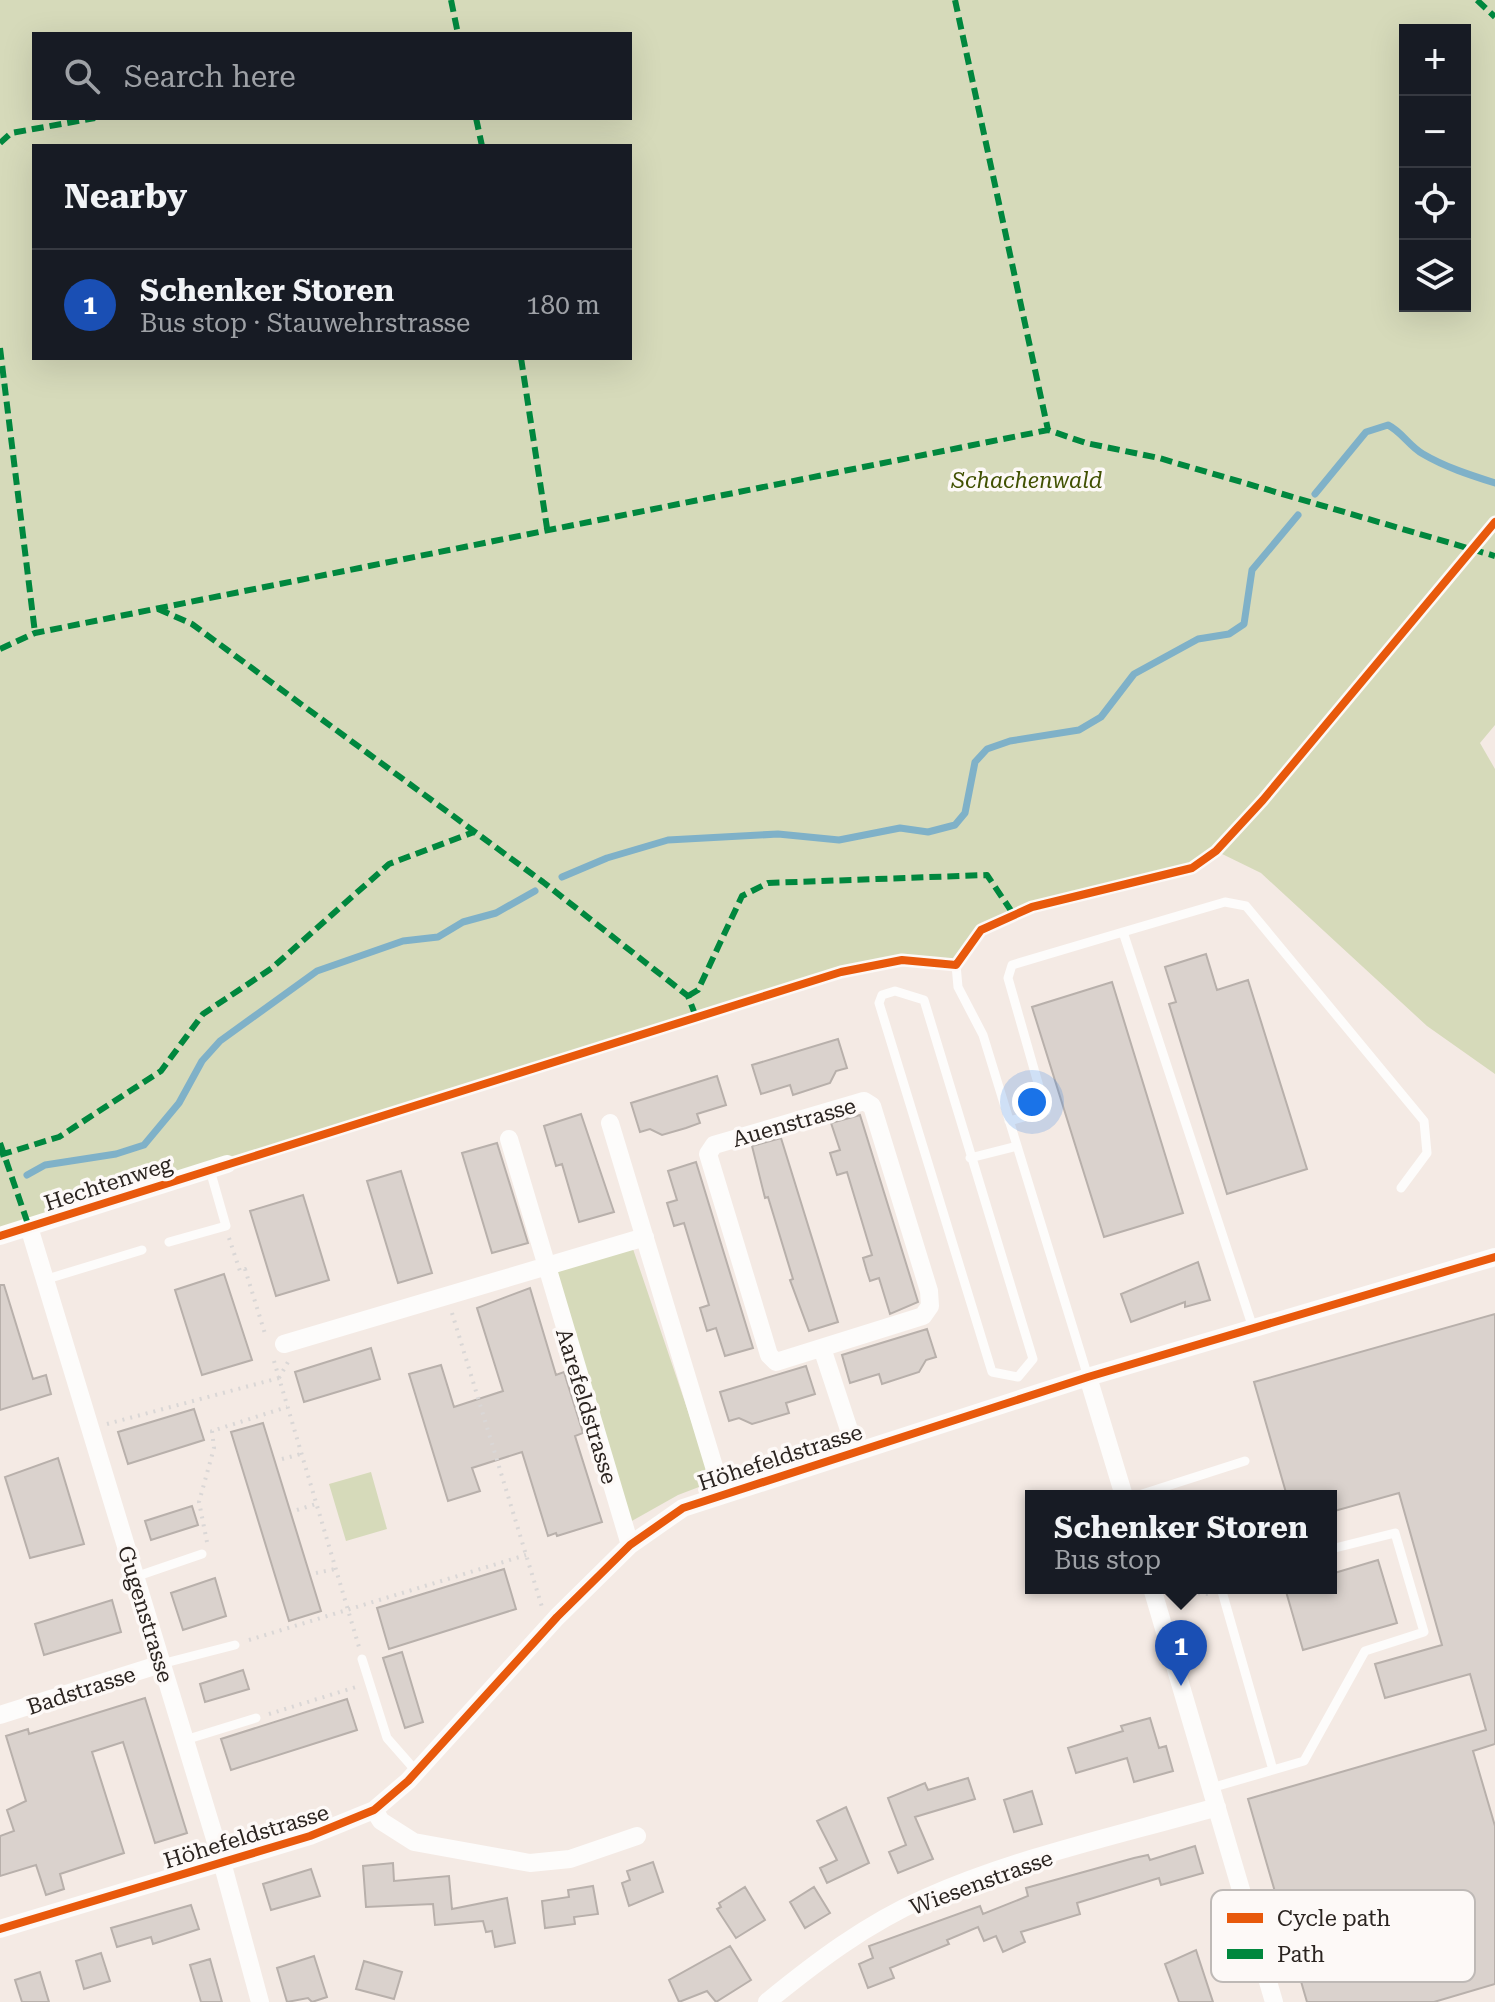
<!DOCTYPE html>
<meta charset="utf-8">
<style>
:root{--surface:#171b24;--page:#242831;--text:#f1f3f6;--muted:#9ea1a6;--line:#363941;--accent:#ea580c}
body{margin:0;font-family:"Roboto Serif",serif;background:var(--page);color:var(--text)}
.controls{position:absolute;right:24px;top:24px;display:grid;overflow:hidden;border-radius:0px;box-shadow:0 8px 32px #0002}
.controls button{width:72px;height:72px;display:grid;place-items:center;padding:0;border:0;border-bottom:2px solid var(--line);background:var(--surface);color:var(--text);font:40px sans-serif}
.you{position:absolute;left:1032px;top:1102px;width:28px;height:28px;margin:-20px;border:6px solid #fff;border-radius:50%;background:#1a73e8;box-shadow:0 0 0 12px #1a73e833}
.badge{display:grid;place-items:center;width:52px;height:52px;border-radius:50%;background:var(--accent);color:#fff;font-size:26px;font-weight:700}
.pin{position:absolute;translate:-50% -66px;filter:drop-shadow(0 2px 4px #0008)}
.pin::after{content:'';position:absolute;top:42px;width:28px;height:24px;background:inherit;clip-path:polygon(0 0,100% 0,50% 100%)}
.popup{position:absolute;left:1025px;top:1490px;width:312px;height:104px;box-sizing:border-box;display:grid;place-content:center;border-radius:0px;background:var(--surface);filter:drop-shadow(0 2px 6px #0005);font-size:26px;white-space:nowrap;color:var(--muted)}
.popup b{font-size:30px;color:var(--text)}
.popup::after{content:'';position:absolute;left:50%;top:100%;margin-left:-16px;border:16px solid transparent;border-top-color:var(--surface)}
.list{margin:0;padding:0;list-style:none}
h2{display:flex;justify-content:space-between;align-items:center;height:104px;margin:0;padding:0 32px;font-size:34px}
h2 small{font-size:26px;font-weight:400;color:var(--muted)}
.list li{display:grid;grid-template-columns:52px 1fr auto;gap:24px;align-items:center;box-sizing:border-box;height:112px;padding:0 32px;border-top:2px solid var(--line)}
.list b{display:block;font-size:30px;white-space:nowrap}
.list p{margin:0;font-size:26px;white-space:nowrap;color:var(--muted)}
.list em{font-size:26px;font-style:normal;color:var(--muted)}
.icon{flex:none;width:44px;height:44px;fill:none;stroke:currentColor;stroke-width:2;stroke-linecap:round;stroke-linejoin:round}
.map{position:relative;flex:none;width:1495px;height:2002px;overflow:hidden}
.search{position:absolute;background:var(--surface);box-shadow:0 8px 32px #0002;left:32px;top:32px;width:600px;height:88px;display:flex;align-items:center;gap:20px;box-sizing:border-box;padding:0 28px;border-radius:0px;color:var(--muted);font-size:30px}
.panel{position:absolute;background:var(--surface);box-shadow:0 8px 32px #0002;left:32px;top:144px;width:600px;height:216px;border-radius:0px}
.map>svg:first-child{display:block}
.green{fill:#d6daba;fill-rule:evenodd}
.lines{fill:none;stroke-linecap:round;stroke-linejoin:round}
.stream{stroke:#7fb1c8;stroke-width:7}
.building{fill:#dad2cd;stroke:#b8b0ab;stroke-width:2}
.path{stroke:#dad7d6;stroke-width:4;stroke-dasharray:2 6;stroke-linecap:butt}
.lane{stroke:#fdfcfb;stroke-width:9}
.street{stroke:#fdfcfb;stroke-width:18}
.quiet{stroke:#00873e;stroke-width:6;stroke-dasharray:12 6;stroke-linecap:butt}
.cycleway-casing{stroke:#fdf9f7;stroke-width:13}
.cycleway{stroke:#e8590c;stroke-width:8}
.labels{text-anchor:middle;stroke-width:7;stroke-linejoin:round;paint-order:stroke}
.park-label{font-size:22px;font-style:italic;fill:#415102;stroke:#fdf9f7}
.street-label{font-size:22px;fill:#2b2420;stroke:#fdf9f7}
.key{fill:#fdf9f7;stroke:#beb9b6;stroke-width:2}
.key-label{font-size:22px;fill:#2b2420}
</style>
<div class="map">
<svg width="1495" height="2002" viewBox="0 0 1495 2002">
<rect width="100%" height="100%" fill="#f4eae4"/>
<path class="green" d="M 0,0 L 1495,0 L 1495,725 L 1480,743 L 1495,769 L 1495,1074 L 1427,1026 L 1261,873 L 1216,851 L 1192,868 L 1032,907 L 981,930 L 956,965 C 917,961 879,963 841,972 L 0,1235 ZM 1405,30 L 1465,30 L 1465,306 L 1405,306 ZM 34,34 L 630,34 L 630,118 L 34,118 ZM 34,146 L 630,146 L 630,358 L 34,358 Z
M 633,1249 L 712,1482 L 678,1495 L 630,1522 L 556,1272 Z
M 371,1472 L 387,1529 L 346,1541 L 329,1484 Z"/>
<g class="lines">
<path class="stream" d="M 1315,494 L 1366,432 L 1388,425 C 1402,432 1409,446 1423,454 C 1445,467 1470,475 1495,483
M 562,877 L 607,858 L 668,840 L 778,834 L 839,840 L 900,828 L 928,832 L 955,825 L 965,813 L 975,762 L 987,749 L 1010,741 L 1079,730 L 1101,717 L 1134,674 L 1198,639 L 1229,634 L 1244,624 L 1252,570 L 1298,515
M 27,1175 L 45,1165 L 116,1154 L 144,1145 L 179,1103 L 202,1061 L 220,1041 L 317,971 L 403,941 L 438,937 L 463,922 L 496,913 L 535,891"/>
</g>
<path class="building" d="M 1206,954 L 1217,990 L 1248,980 L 1307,1169 L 1227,1194 L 1169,1004 L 1176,1002 L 1165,967 Z
M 1112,982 L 1183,1213 L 1104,1237 L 1032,1007 Z
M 838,1039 L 847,1068 L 836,1071 L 830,1083 L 793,1095 L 790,1085 L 761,1094 L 752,1065 Z
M 717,1076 L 726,1105 L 697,1114 L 700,1123 L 686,1128 L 662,1135 L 650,1129 L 640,1132 L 631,1103 Z
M 581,1114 L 614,1212 L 579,1222 L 562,1164 L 556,1166 L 544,1126 Z
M 860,1115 L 918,1302 L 890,1314 L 879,1278 L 870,1281 L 867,1272 L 863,1258 L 872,1255 L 847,1172 L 837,1175 L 830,1153 L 840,1150 L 831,1123 Z
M 781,1138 L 838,1322 L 809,1331 L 790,1280 L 793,1279 L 768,1197 L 765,1198 L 752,1146 Z
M 497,1143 L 528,1243 L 492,1253 L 462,1153 Z
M 696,1162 L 753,1348 L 725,1356 L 716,1328 L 707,1331 L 700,1308 L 709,1305 L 684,1223 L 674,1226 L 667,1203 L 677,1200 L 668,1171 Z
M 401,1171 L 432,1273 L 398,1283 L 367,1181 Z
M 303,1195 L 329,1280 L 276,1296 L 250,1211 Z
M 1198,1262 L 1210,1300 L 1185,1307 L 1185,1302 L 1131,1322 L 1121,1294 Z
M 224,1274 L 252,1360 L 202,1375 L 175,1290 Z
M 0,1285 L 4,1285 L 33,1379 L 46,1375 L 51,1394 L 0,1410 Z
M 530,1288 L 556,1375 L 564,1372 L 583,1433 L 575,1436 L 602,1522 L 557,1536 L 556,1533 L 548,1536 L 522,1452 L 472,1468 L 480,1491 L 448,1501 L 409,1374 L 441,1365 L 454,1407 L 503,1391 L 477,1308 Z
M 1495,1314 L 1495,1744 L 1473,1751 L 1495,1826 L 1495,1984 L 1434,2002 L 1307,2002 L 1248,1799 L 1486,1730 L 1470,1674 L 1385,1698 L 1375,1664 L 1442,1645 L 1399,1493 L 1331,1512 L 1331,1496 L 1287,1496 L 1254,1382 Z
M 927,1329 L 936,1357 L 926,1360 L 919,1372 L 882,1384 L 879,1374 L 850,1383 L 842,1355 Z
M 371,1348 L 380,1379 L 304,1402 L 295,1372 Z
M 806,1366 L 815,1394 L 786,1403 L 789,1413 L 752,1424 L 739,1418 L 729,1421 L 720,1392 Z
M 194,1409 L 204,1440 L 128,1464 L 118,1432 Z
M 263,1423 L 321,1611 L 289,1621 L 231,1432 Z
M 58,1458 L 84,1544 L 30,1558 L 5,1477 Z
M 192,1506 L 198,1525 L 151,1540 L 145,1521 Z
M 1378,1560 L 1397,1623 L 1303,1650 L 1285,1588 L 1331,1588 L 1331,1574 Z
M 504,1569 L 516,1609 L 389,1649 L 377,1608 Z
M 215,1578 L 226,1616 L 183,1630 L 171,1593 Z
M 112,1600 L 121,1632 L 44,1655 L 35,1624 Z
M 402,1652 L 423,1722 L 405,1728 L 383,1658 Z
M 243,1670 L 249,1689 L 205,1702 L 200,1684 Z
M 145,1698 L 187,1833 L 155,1843 L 123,1742 L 92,1752 L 124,1853 L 60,1874 L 64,1889 L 46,1895 L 36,1865 L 0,1876 L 0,1836 L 14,1831 L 7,1810 L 26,1801 L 6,1736 L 28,1729 L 29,1734 Z
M 347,1699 L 357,1730 L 231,1770 L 221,1739 Z
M 1150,1718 L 1159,1748 L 1166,1746 L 1173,1771 L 1134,1782 L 1127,1758 L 1076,1773 L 1068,1748 L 1123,1731 L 1121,1726 Z
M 968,1778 L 975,1799 L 915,1817 L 933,1859 L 898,1873 L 889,1852 L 906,1845 L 888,1798 L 925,1783 L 928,1790 Z
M 1032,1791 L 1042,1824 L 1014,1832 L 1004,1800 Z
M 846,1807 L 869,1863 L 827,1883 L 820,1868 L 837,1860 L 817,1821 Z
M 1195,1846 L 1203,1873 L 1161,1885 L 1159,1878 L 1077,1903 L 1080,1914 L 1021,1932 L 1025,1942 L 1003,1952 L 996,1936 L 984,1941 L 978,1927 L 947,1940 L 949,1944 L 890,1968 L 894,1978 L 868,1988 L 859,1964 L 873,1958 L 869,1946 L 980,1906 L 983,1914 L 1028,1896 L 1026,1888 L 1134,1858 L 1148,1855 L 1150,1860 Z
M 653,1862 L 663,1892 L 629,1906 L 622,1883 L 630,1880 L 627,1871 Z
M 393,1863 L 394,1881 L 449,1876 L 452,1909 L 507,1898 L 515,1943 L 495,1947 L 492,1931 L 486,1932 L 483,1921 L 435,1925 L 433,1904 L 366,1907 L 363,1866 Z
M 311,1869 L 320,1896 L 271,1910 L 263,1884 Z
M 593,1886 L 598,1914 L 574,1917 L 575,1924 L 545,1928 L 542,1901 L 569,1897 L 568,1890 Z
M 745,1887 L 765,1920 L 736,1938 L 717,1909 L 721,1907 L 719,1903 Z
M 814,1887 L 830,1913 L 805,1928 L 790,1902 Z
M 191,1905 L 199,1929 L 153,1944 L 151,1937 L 117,1947 L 111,1928 Z
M 730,1946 L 751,1980 L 716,2002 L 707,1991 L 679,2002 L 669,1980 Z
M 1196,1950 L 1213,2002 L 1179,2002 L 1165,1964 Z
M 101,1953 L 110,1981 L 84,1989 L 76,1961 Z
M 314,1956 L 327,1997 L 312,2002 L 308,1998 L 287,2002 L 277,1968 Z
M 210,1959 L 222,2002 L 201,2002 L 190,1965 Z
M 364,1961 L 402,1972 L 394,1999 L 356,1989 Z
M 40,1972 L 49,2002 L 22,2002 L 15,1980 Z"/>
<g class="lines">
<path class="path" d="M 229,1238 L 240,1271 L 245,1269 L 266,1337
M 452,1313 L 542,1607
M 274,1361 L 279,1378
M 279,1378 L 288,1362
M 107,1424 L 279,1378 L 359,1647
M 282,1459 L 301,1454
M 297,1510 L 316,1504
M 207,1542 L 199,1502 L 214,1448 L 212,1431 L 287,1407
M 316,1573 L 335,1569
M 1174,1591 L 1209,1594
M 249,1640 L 526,1555
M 269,1714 L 356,1687"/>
<path class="lane" d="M 1123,932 L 1225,902 L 1246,906 L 1424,1121 L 1427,1153 L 1401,1188
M 866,966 L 902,960 L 956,965
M 895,991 L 924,1000 L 1033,1359 L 1018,1377 L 992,1372 L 879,1003 L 882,995 Z
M 1009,1121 L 1046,1111 L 1008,978 L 1012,965 L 1123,932 L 1253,1328
M 970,1158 L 1017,1146
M 169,1242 L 226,1226 L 210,1170
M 44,1280 L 142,1250
M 1088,1377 L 983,1035 L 958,987 L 956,965 L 981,930 L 1032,907 L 1192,868 L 1216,851
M 1136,1496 L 1245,1461
M 135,1577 L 202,1554
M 1221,1588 L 1273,1770
M 362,1659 L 387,1738 L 416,1771
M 161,1664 L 235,1645
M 185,1740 L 256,1718
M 1211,1788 L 1304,1761 L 1365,1651 L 1424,1632 L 1395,1533 L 1331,1549"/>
<path class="street" d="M 864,1101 L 872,1106 L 929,1291 L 930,1306 L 923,1316 L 776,1362 L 769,1355 L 708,1154 L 714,1145 Z
M 610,1123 L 722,1493
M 509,1139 L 630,1545
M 29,1227 L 222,1862 L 260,2002
M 0,1236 L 227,1164
M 284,1344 L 645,1237
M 822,1348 L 856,1451
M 1088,1377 L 1124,1496
M 1152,1588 L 1274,2002
M 0,1715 L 161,1664
M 374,1810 L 381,1821 L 414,1842 L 530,1863 L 570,1859 L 637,1836
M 0,1929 L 310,1836 L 374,1810 L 408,1781 L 557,1617 L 630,1545 L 683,1508 L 1088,1377 L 1495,1257
M 767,2002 C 816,1962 866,1924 925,1898 C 1017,1857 1120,1835 1217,1807"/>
<path class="quiet" d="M 451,0 L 458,34
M 955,0 L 1048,430
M 1477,0 L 1495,17
M 476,118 L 482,146
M 0,143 L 11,133 L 95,118
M 0,348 L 35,633
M 521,358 L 547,528
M 158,609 L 192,624 L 543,882 L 688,996 L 696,1017
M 0,649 L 35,633 L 1048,430 L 1086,443 L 1159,458 L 1495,556
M 688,996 L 698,990 L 742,896 L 768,883 L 987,875 L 1014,915
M 0,1143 L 29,1227
M 0,1155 L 59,1137 L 161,1071 L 203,1014 L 272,968 L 389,864 L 474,832"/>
<defs>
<path id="cycleway" d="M 0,1236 L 841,972 L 902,960 L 956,965 L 981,930 L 1032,907 L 1192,868 L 1216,851 L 1263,800 L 1495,522
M 0,1929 L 310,1836 L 374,1810 L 408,1781 L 557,1617 L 630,1545 L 683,1508 L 1088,1377 L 1495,1257"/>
</defs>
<use href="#cycleway" class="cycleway-casing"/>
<use href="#cycleway" class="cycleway"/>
</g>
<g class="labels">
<g class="park-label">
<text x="1027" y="488">Schachenwald</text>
</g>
<g class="street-label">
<text transform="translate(794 1122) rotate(-16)" y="8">Auenstrasse</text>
<text transform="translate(108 1183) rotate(-18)" y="8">Hechtenweg</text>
<text transform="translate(587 1406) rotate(73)" y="8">Aarefeldstrasse</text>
<text transform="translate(780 1457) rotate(-18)" y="8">Höhefeldstrasse</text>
<text transform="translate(146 1614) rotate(73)" y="8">Gugenstrasse</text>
<text transform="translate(81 1690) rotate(-18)" y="8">Badstrasse</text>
<text transform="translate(246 1836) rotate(-17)" y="8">Höhefeldstrasse</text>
<text transform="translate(981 1882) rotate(-20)" y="8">Wiesenstrasse</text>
</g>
</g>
<rect x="1211" y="1890" width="264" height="92" rx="12" class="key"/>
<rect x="1227" y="1913" width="36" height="10" fill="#e8590c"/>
<rect x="1227" y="1949" width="36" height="10" fill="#00873e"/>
<g class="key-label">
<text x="1277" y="1926">Cycle path</text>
<text x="1277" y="1962">Path</text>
</g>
</svg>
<div class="controls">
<button>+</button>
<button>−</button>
<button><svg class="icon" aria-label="locate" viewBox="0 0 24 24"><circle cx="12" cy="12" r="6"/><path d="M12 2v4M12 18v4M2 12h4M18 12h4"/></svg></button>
<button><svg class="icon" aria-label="layers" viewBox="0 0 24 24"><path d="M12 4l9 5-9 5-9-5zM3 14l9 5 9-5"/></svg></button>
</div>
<div class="you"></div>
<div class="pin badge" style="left:1181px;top:1686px;background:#1a4fb4">1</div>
<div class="popup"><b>Schenker Storen</b>Bus stop</div>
<div class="search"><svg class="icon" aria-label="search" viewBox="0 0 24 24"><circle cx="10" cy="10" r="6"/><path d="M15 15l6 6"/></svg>Search here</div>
<section class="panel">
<h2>Nearby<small></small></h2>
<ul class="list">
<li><span class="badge" style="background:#1a4fb4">1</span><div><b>Schenker Storen</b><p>Bus stop · Stauwehrstrasse</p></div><em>180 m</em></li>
</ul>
</section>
</div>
